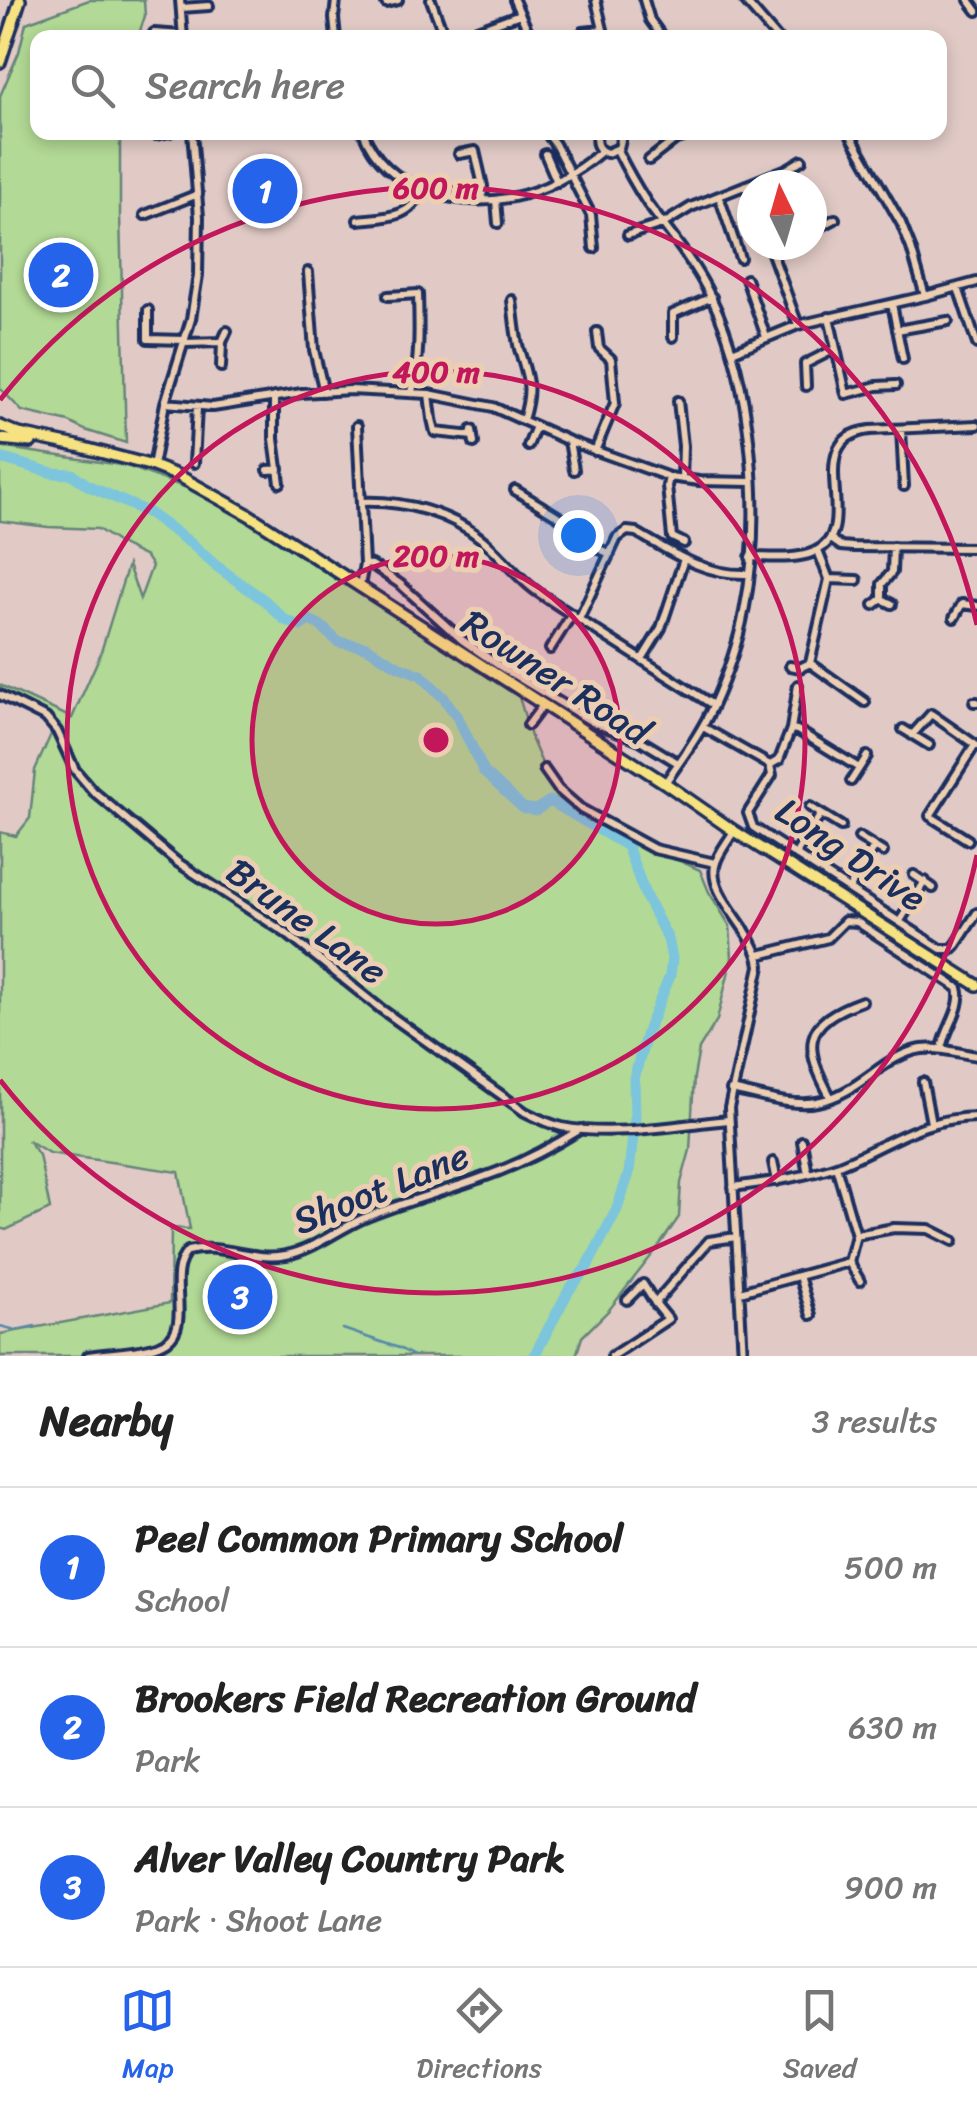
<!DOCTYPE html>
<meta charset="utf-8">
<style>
:root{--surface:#fff;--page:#f6f6f6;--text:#222;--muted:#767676;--line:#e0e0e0;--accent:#2563eb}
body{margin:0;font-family:Sriracha,sans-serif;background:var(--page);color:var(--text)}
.compass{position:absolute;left:737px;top:170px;width:90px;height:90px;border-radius:50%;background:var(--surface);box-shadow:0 5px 15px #0003;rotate:355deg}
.you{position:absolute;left:578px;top:535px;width:35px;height:35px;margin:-25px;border:8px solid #fff;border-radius:50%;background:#1a73e8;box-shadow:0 0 0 15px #1a73e833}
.badge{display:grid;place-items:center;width:65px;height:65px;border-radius:50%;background:var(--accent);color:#fff;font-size:32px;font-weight:700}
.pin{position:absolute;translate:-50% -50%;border:5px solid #fff;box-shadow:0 2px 10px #0006}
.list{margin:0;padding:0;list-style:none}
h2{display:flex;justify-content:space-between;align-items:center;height:130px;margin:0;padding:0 40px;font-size:42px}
h2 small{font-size:32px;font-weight:400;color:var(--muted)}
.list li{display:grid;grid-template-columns:65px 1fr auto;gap:30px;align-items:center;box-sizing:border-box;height:160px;padding:0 40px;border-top:2px solid var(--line)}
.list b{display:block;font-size:38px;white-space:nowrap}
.list p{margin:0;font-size:32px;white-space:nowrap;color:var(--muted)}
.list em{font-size:32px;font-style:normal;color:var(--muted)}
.icon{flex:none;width:55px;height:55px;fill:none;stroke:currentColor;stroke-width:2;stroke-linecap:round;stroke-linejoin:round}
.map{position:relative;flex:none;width:977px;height:1356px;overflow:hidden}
.search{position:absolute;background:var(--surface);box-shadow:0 5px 15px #0003;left:30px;right:30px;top:30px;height:110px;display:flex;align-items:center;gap:25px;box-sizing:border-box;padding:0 35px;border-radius:20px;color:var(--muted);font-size:38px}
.sheet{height:610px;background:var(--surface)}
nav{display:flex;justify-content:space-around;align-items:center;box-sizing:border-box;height:140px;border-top:2px solid var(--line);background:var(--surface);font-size:28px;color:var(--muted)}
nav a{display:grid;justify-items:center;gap:5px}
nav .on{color:var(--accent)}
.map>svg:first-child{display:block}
.green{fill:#b2d995;stroke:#66847a;stroke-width:2.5}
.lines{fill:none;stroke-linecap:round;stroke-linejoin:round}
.stream{stroke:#5589aa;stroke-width:2.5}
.river{stroke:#7cc5dd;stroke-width:11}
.minor-casing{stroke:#1b2f5e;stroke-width:14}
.major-casing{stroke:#1b2f5e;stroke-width:16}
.minor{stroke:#ecceb3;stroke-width:6}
.major{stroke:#f7e281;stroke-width:9}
.ring{fill:none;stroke:#c2185b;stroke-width:5}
.labels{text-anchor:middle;stroke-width:10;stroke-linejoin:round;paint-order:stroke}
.street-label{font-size:38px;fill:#1b2f5e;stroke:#ecceb3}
.centre{fill:#c2185b;stroke:#ecceb3;stroke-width:5}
.ring-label{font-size:30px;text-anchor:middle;font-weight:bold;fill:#c2185b;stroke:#ecceb3;stroke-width:10;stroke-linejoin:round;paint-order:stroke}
</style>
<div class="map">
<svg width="977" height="1356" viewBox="0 0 977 1356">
<rect width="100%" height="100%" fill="#e1cac6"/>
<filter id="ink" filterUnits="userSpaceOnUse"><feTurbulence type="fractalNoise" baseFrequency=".01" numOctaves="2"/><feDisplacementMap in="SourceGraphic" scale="20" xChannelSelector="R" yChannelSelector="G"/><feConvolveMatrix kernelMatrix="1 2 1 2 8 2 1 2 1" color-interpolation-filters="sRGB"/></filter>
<g filter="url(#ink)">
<path class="green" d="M 89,0 L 144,0 L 145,16 L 138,37 L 38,38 L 38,132 L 120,133 L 120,215 L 126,443 L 85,430 L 69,422 L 22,411 L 0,388 L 0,96 L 19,52 L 26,23 Z
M 0,447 L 127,466 L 222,501 L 519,697 L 532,740 L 556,796 L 580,812 L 622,835 L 700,870 L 709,892 L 730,926 L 732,958 L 717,1020 L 699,1049 L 694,1077 L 690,1150 L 681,1183 L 679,1217 L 659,1246 L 609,1310 L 582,1337 L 576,1356 L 0,1356 L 0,1334 L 170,1303 L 171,1228 L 190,1229 L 179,1172 L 49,1153 L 28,1140 L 39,1155 L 50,1209 L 6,1230 L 0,1228 L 0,832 L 16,836 L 30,818 L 35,770 L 52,732 L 49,724 L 0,701 L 0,685 L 72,718 L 100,655 L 128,565 L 140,599 L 152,566 L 146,557 L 123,546 L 98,529 L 48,527 L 0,521 Z"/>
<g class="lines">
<path class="stream" d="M 0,1326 L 16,1330 L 35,1326
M 343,1329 L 399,1348 L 414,1356"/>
<path class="river" d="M 0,458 L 53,473 L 72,474 L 89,486 L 149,513 L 193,545 L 215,565 L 264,600 L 285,620 L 300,626 L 309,620 L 320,625 L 338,642 L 366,647 L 398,666 L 421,675 L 444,698 L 458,718 L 484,772 L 523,808 L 536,810 L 550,801 L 627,846 L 646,897 L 668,939 L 672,958 L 670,976 L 648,1029 L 634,1078 L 635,1117 L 629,1173 L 617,1209 L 587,1267 L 569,1290 L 534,1356"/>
<defs>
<path id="minor" d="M 180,0 L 183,38
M 431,0 L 445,38
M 514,0 L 531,38
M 596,0 L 605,38
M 644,0 L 650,20 L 663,38
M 744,0 L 777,38
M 969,0 L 977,11
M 386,3 L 398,0
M 181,8 L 209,6
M 583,32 L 602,30
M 154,33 L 182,35
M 336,38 L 334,18 L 336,0
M 455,38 L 520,14
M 363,132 C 386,190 457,209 514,197 C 547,190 576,173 602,151
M 546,132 L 555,144 L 591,215 L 594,248
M 598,132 C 594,142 597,150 607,153 L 619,148 L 621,140 L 619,132
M 849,132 L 901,223 L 911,248 L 925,296
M 156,135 L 170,132
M 617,150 C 626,168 636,186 647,203 C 670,234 694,262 711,297 C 753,382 763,520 744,612 C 738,644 727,675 713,706 C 701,733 682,758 665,783
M 459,154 L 475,151 L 483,186 L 482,200
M 545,154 L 557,182
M 649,160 L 676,139 L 700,132
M 746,185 L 752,200
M 719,196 L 740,258
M 496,200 L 498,223
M 145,215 L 198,194
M 358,220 C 385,217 411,219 422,190
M 812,231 L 835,219
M 628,235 L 665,223 L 691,207 L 787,169 L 802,160
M 769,245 L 798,325
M 771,250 L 785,245
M 308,272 L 314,350 L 324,392
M 746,279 L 766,337
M 958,288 L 977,344
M 388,296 L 418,294 C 419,328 420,358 412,392
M 512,300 C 514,316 515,333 519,349 C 528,380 533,387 523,420
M 892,304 L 903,359
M 148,310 L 148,339 L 185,340
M 829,317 L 846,394 L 877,386 L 896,385
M 897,330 L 948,321
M 673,337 L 673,314 L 712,297
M 184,343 L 222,342
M 732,352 L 798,325 L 925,296 L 977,282
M 221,367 L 222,342 L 227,331
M 806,386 L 805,364 L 835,349
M 429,394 L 432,419 L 435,432 L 473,436
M 274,397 L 274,439 L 280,483
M 678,401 L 683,446 L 682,479
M 165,403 L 213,407 L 302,393 L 350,390 L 429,394 L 493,407 L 569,441 L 669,477 L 699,481 L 752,482
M 357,426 L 364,564 L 360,586
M 901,429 L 904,486
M 472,430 L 474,443
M 569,441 L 574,470
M 528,446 L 536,426
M 595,451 L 615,403 L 611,359 L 599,348 L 597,332
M 194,463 L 197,407
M 153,466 L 165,403 L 191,319 L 198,275 L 199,217 L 192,132
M 268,470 L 279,469
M 669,477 L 667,486 L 672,537 L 684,543
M 515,490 L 561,518 L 578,539 L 610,554
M 361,502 C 403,500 451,513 483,540 C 503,557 517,578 539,593 C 596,631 655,668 713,705
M 831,539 L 841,546 L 852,547 L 977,548
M 750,557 C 770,557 796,560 814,552 C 867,530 797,439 870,430 L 977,425
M 364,564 L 372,565 L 400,584 L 462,640 L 501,667 L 592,722 L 640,740 L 678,763
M 829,579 L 857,580
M 882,599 L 892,604
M 874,605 L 882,599 L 882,584 L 892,572 L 893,547
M 954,618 L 962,604 L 977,606
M 579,619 L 617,538 L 627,531 L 636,532 C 672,553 706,576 749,574
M 550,649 L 572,614
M 642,659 L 661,628 L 684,559
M 810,663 L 865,702
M 790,666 L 800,668 L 810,663 L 829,579 L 818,551
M 0,695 L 46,718 L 57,731 L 75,770 L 93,791 L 177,862 L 287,934 L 381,1009 L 525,1112 C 537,1118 549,1124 562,1127 C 613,1137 676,1125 728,1120
M 974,702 L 977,702
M 528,725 L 543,705
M 703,727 L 770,765 L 772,775 L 748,813 L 753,827 L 759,831 L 941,949 L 952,949 L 956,945 L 977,913
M 791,729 L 797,730 L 859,768
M 903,729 L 929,745
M 912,735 L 931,714 L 977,746
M 770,765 L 779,760 L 791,729 L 798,685
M 544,769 L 558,789 L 581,809 L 654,849 L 715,863
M 851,781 L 867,756
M 810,807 L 841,826
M 734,831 C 728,842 717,854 715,866 C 708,897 757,931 760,966 L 729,1108 L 743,1356
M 859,837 L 883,852
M 968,840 L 930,816 L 975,745
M 797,856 L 798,850 L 821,814
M 914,875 L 933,888
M 849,889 L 874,847
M 900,921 L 925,881
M 759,955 L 828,938 L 845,921 L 857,922 L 958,988 C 964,1008 945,1028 942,1049
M 923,1082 L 931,1123
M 731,1090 C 758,1095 790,1107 817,1102 C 858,1095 884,1054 922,1049 C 940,1047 959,1053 977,1056
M 831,1098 C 803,1046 801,1023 862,1001
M 802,1141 L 808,1174
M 773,1162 L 777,1181
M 733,1187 C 769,1182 805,1177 839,1165 C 889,1145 920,1118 977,1117
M 856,1235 L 894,1228 L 929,1229 L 953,1241
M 849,1262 L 860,1281
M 799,1276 L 811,1315
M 740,1292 L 849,1262 L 856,1235 L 836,1166
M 627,1300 L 643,1284 L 655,1303
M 88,1356 C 110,1352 149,1353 167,1341 C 193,1323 164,1274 188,1251 C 220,1242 253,1262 286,1255 C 313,1250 337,1230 362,1219 C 400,1203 439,1193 478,1179 C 514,1167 549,1149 581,1129
M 612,1356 L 668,1319 L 655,1303 L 709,1241 L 736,1237"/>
<path id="major" d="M 0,62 L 20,0
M 0,426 L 19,434 L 77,446 L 153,466 L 179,476 L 249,515 L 665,783 L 734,831 L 977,985
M 0,439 L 31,442"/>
</defs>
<use href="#minor" class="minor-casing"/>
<use href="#major" class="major-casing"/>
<use href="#minor" class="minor"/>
<use href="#major" class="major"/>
</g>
</g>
<circle cx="436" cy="740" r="184" fill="#c2185b" fill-opacity=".12"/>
<g class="ring">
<circle cx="436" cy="740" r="184"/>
<circle cx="436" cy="740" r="369"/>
<path d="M977 855A553 553 0 0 1 0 1080M0 400A553 553 0 0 1 977 625"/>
</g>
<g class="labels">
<g class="street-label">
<text transform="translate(556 677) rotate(33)" y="13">Rowner Road</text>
<text transform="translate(851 854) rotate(34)" y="13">Long Drive</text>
<text transform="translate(307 921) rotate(36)" y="13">Brune Lane</text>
<text transform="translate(381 1188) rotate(-22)" y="13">Shoot Lane</text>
</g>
</g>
<circle cx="436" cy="740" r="15" class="centre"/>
<g class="ring-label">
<text x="436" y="198">600 m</text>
<text x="436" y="382">400 m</text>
<text x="436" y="566">200 m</text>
</g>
</svg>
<svg class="compass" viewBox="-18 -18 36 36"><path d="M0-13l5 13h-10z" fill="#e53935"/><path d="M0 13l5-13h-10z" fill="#767676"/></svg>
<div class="you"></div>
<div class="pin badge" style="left:265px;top:191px">1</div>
<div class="pin badge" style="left:61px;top:275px">2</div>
<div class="pin badge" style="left:240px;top:1297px">3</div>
<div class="search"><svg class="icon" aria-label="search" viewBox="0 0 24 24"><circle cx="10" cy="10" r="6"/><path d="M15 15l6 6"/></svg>Search here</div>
</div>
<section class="sheet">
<h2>Nearby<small>3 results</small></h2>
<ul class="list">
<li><span class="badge">1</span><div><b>Peel Common Primary School</b><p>School</p></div><em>500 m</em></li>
<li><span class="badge">2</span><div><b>Brookers Field Recreation Ground</b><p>Park</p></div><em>630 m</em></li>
<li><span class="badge">3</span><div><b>Alver Valley Country Park</b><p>Park · Shoot Lane</p></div><em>900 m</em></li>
</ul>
</section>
<nav>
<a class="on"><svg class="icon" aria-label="map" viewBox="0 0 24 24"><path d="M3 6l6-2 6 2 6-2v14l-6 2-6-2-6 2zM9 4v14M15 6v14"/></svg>Map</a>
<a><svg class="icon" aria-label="directions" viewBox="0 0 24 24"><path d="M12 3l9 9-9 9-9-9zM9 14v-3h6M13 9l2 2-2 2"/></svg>Directions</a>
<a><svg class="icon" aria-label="saved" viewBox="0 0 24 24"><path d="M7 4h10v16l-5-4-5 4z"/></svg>Saved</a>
</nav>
